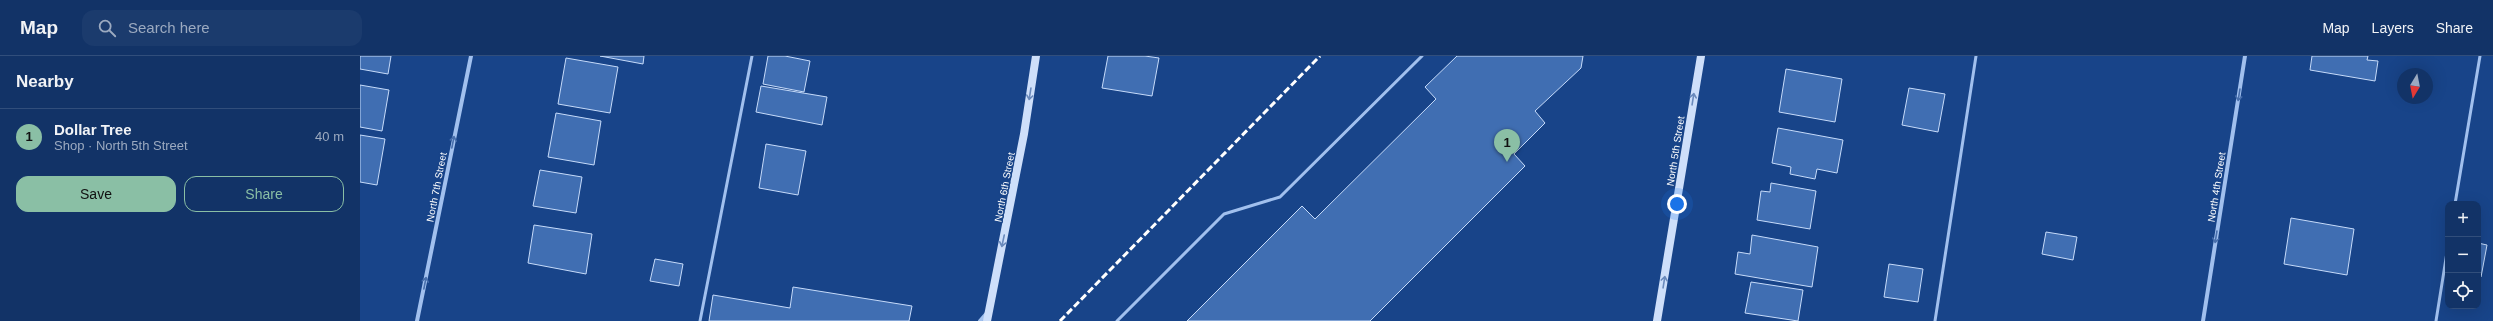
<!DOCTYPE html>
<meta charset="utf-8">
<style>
:root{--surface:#123367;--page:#1b3b6d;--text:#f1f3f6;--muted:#9caac0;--line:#314e7b;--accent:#8abfa5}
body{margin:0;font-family:Helvetica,sans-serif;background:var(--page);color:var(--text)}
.controls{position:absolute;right:12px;bottom:12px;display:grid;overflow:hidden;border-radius:8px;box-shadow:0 4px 16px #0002}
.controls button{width:36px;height:36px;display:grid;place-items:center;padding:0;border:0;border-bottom:1px solid var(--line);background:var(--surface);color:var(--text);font:20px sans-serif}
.compass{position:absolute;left:2037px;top:12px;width:36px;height:36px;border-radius:50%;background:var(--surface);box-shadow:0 4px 16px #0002;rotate:190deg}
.you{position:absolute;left:1317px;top:148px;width:14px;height:14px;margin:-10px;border:3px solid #fff;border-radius:50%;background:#1a73e8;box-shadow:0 0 0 6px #1a73e833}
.badge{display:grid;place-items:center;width:26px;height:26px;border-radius:50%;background:var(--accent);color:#111;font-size:13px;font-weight:700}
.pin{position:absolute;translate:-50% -33px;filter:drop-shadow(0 1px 2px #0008)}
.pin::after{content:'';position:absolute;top:21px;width:14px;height:12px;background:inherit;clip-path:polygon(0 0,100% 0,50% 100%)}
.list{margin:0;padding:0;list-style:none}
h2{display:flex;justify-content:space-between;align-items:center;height:52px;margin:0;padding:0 16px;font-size:17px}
h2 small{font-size:13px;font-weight:400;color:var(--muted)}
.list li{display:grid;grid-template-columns:26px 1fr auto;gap:12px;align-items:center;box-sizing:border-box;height:56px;padding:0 16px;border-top:1px solid var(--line)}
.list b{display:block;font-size:15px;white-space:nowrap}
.list p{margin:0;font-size:13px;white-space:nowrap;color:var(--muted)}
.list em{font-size:13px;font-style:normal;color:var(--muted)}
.actions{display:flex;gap:8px;padding:12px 16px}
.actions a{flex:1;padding:9px 0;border:1px solid var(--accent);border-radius:12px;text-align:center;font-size:14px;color:var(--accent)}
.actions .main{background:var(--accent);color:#111}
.icon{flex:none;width:22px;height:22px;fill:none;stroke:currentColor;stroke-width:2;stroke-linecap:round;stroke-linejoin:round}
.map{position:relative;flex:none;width:2133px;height:265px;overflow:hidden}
header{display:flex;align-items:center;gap:24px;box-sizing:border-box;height:56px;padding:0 20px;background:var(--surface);border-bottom:1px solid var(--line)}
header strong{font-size:19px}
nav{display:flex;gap:22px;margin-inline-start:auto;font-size:14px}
.search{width:280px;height:36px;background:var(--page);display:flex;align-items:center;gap:10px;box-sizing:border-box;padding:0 14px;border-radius:12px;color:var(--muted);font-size:15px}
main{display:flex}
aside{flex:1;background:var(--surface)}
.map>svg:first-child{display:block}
.building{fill:#406eb2;stroke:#c6dbfa}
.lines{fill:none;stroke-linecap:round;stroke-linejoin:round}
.service{stroke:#a1c0ee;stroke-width:3}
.minor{stroke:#a1c0ee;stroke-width:4}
.secondary{stroke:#cedffa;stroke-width:8}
.rail{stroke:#fff;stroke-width:3;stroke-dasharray:7 3;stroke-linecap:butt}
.oneway{stroke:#6a8abc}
.oneway2{stroke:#486fac}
.labels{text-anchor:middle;stroke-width:3;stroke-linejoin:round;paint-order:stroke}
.street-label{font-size:10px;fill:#fff;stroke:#184489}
</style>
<header>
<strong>Map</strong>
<div class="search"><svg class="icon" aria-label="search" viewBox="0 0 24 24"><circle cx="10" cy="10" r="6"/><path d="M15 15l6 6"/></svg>Search here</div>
<nav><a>Map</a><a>Layers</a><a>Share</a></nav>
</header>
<main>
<aside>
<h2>Nearby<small></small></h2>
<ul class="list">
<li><span class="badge">1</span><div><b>Dollar Tree</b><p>Shop · North 5th Street</p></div><em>40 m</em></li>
</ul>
<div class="actions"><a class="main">Save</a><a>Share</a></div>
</aside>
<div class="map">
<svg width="2133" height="265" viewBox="0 0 2133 265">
<rect width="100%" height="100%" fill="#184489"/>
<path class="building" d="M 0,0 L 31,0 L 28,18 L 0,13 Z
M 240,0 L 284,0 L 283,8 Z
M 408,0 L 425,0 L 450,5 L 444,36 L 403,28 Z
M 748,0 L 785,0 L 799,2 L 792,40 L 742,32 Z
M 1097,0 L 1223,0 L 1221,12 L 1175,55 L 1185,67 L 1154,98 L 1165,110 L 1010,265 L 827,265 L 942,150 L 955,163 L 1076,43 L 1065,31 Z
M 1952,0 L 2008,0 L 2007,4 L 2018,5 L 2015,25 L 1950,14 Z
M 206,2 L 258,11 L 250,57 L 198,48 Z
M 1426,13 L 1482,23 L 1475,66 L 1419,56 Z
M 0,29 L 29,34 L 22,75 L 0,71 Z
M 401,30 L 467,41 L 462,69 L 396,56 Z
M 1549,32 L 1585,38 L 1578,76 L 1542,69 Z
M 196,57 L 241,65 L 234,109 L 188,101 Z
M 1418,72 L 1483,84 L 1477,117 L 1457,113 L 1455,123 L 1430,118 L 1431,111 L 1412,107 Z
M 0,79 L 25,83 L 17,129 L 0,126 Z
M 406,88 L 446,95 L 438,139 L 399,132 Z
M 180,114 L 222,121 L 216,157 L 173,150 Z
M 1411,127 L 1456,135 L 1450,173 L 1397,164 L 1401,135 L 1410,136 Z
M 1931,162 L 1994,173 L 1987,219 L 1924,208 Z
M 174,169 L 232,178 L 226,218 L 168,207 Z
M 1686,176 L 1717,181 L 1713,204 L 1682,198 Z
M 1392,179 L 1458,191 L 1452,231 L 1375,218 L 1378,196 L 1390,198 Z
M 2118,187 L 2127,189 L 2121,221 L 2118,220 Z
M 295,203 L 323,208 L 319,230 L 290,225 Z
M 1529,208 L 1563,213 L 1558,246 L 1524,241 Z
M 1391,226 L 1443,234 L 1438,265 L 1385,257 Z
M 433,231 L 552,250 L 549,265 L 349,265 L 353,239 L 430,252 Z"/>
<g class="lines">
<path class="service" d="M 2095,148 L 2120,0
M 340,265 L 392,0
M 757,265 L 864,158 L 920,141 L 1062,0
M 1575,265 L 1616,0
M 2076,265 L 2088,190"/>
<path class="minor" d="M 57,265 L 111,0
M 620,265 L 627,257
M 1843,265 L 1885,0"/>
<path class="secondary" d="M 627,265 L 664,78 L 676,0
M 1297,265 L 1341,0"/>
<path class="rail" d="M 700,265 L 960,0"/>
</g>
<defs><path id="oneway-shaft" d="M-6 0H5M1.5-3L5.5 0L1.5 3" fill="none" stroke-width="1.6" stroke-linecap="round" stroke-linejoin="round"/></defs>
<g class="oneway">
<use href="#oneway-shaft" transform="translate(670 38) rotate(99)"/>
<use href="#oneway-shaft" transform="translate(1333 43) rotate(-81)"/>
<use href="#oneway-shaft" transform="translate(643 185) rotate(102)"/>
<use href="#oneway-shaft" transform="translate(1304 226) rotate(-81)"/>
</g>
<g class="oneway2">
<use href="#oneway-shaft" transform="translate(1879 39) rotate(99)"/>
<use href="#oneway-shaft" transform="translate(93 86) rotate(-79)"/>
<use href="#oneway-shaft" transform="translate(1856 181) rotate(99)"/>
<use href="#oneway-shaft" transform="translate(65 227) rotate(-79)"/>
</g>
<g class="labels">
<g class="street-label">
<text transform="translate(1315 95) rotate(-81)" y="4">North 5th Street</text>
<text transform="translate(76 131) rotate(-79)" y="4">North 7th Street</text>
<text transform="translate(644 131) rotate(-79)" y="4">North 6th Street</text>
<text transform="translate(1856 131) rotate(-81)" y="4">North 4th Street</text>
</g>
</g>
</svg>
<div class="controls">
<button>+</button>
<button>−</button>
<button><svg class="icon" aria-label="locate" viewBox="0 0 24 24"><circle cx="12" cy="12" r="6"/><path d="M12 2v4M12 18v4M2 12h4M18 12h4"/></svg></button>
</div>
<svg class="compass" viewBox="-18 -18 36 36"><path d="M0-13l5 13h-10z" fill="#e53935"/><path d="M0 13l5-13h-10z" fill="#9caac0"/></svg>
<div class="you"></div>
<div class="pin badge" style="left:1147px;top:106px">1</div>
</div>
</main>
